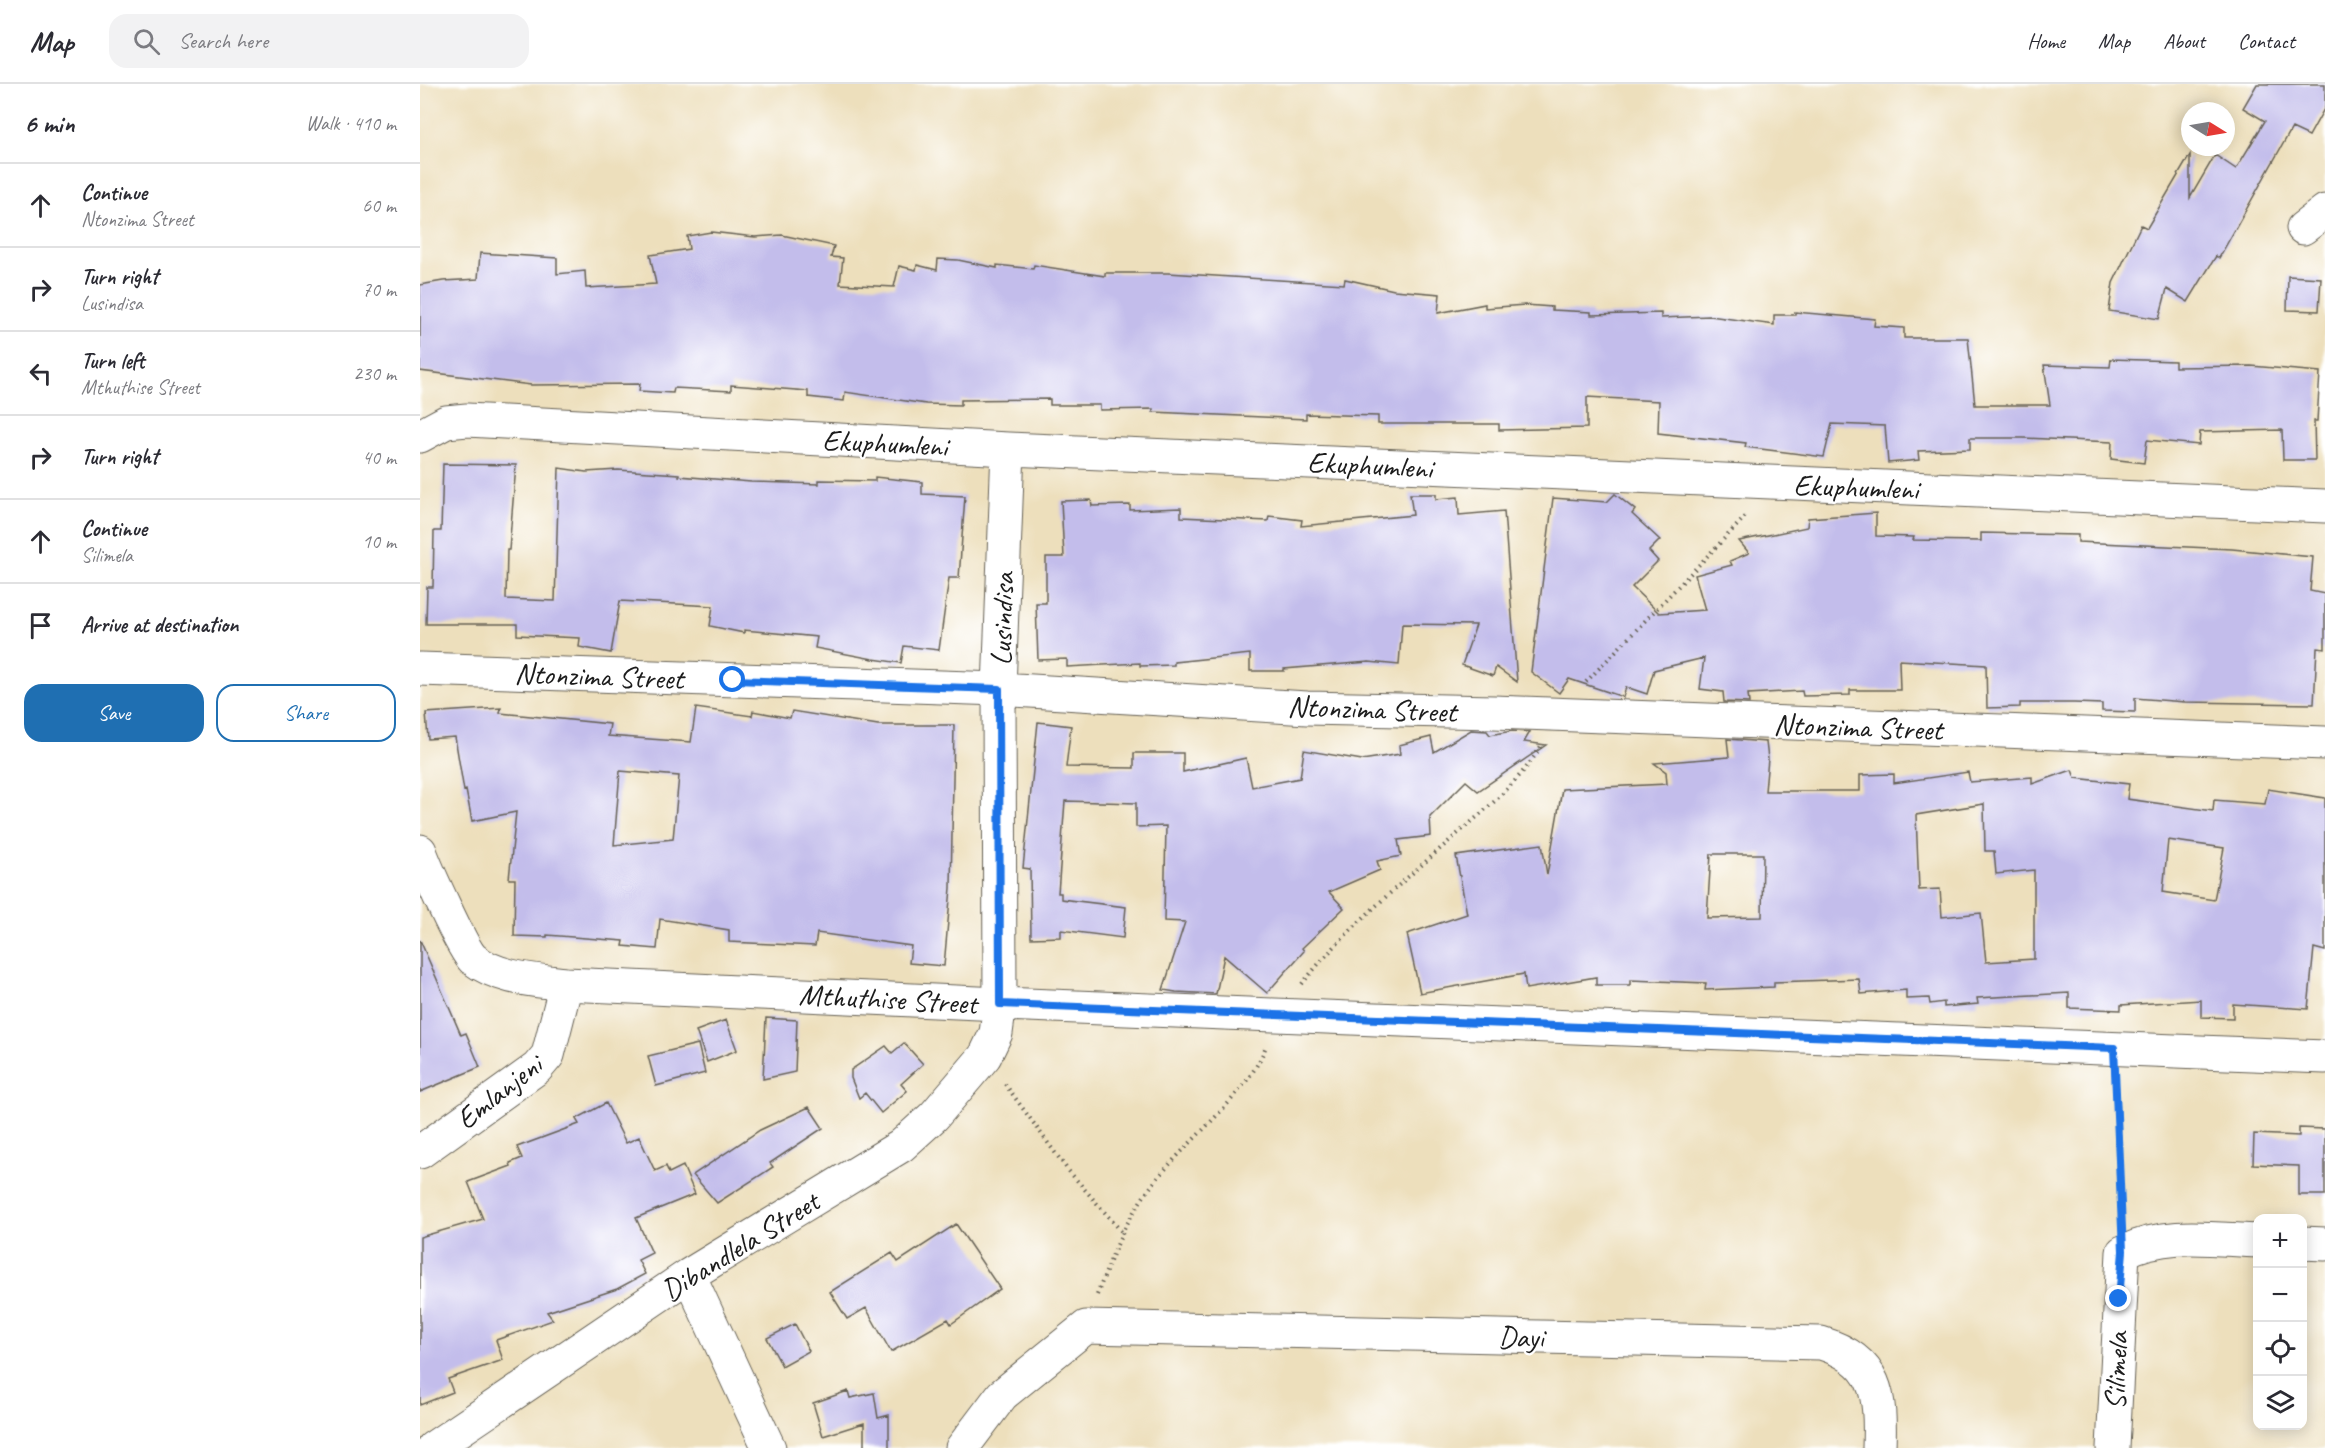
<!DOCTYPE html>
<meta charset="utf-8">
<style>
:root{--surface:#fff;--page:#f2f2f3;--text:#2b2b33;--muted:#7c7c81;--line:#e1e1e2;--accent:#1f6fb2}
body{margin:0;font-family:Caveat,sans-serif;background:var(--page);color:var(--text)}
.controls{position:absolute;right:18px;bottom:18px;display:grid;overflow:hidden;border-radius:12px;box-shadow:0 3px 15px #0003}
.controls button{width:54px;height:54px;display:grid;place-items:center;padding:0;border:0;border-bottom:2px solid var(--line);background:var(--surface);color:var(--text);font:30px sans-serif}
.compass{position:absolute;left:1761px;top:18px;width:54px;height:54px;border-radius:50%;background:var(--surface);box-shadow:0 3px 15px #0003;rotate:101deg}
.stop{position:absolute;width:18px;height:18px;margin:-14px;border:4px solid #1a73e8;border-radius:50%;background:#fff}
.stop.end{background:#1a73e8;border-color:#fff;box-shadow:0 2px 6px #0008}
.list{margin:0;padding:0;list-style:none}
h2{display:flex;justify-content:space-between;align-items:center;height:78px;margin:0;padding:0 24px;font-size:26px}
h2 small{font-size:20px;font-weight:400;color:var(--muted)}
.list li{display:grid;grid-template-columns:39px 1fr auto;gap:18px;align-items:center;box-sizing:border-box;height:84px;padding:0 24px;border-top:2px solid var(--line)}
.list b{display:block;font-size:22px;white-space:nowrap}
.list p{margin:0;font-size:20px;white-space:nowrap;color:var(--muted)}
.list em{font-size:20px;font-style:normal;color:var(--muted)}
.actions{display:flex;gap:12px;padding:18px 24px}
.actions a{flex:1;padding:14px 0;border:2px solid var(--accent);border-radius:18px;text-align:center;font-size:21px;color:var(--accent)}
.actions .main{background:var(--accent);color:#fff}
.icon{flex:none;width:33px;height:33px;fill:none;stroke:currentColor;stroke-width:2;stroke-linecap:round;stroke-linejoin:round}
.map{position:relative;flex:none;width:1905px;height:1364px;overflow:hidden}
header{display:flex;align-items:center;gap:36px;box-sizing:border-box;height:84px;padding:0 30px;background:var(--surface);border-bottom:2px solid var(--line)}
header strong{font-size:28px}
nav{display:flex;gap:33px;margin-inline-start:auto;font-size:21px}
.search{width:420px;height:54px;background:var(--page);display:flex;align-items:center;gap:15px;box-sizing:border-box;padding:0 21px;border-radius:18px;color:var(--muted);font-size:22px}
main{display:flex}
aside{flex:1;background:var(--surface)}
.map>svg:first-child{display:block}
.building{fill:#c3bdeb;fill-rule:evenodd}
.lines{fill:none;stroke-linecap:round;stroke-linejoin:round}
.minor-casing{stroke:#656054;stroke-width:35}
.path{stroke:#656054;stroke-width:4;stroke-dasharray:1.5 4.5;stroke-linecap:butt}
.minor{stroke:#fff;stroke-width:33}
.route{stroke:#1a73e8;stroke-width:8}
.labels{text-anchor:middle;stroke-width:4.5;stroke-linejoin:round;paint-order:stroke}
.street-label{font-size:30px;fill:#1c1c1c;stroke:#fff}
</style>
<header>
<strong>Map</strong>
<div class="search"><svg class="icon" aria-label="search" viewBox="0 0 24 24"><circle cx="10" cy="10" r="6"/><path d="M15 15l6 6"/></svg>Search here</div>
<nav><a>Home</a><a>Map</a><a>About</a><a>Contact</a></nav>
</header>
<main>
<aside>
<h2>6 min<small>Walk · 410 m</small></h2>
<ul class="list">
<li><svg class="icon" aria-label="ahead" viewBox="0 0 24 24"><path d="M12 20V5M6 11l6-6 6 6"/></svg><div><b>Continue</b><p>Ntonzima Street</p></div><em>60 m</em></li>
<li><svg class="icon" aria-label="right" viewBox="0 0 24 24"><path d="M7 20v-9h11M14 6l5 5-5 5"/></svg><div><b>Turn right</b><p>Lusindisa</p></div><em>70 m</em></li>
<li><svg class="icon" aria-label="left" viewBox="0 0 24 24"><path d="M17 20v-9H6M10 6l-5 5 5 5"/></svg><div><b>Turn left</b><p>Mthuthise Street</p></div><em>230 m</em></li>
<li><svg class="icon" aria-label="right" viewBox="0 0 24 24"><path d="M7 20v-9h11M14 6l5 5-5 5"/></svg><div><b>Turn right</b></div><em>40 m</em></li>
<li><svg class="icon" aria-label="ahead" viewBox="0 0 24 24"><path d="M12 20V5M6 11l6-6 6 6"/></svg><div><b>Continue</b><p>Silimela</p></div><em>10 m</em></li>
<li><svg class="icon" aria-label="arrive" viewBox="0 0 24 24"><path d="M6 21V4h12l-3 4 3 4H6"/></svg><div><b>Arrive at destination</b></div></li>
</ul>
<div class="actions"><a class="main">Save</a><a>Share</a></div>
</aside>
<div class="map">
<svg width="1905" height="1364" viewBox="0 0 1905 1364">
<rect width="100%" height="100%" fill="#fff"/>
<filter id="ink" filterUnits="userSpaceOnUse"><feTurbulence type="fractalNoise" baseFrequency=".0167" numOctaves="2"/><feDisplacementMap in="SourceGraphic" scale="12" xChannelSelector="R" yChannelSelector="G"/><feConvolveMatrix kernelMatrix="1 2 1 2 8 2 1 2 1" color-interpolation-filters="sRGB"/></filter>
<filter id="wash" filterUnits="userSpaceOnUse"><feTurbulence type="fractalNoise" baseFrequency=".008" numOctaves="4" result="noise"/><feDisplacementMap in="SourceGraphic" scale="24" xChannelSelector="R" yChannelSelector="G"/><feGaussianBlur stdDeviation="1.35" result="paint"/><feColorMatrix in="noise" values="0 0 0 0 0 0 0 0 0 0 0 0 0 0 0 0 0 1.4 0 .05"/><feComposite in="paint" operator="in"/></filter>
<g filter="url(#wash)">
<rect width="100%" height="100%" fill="#eddfbc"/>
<g id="blocks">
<path class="building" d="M 1837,0 L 1905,0 L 1905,23 L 1889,52 L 1872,44 L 1799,174 L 1796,172 L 1768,218 L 1747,205 L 1739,235 L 1689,227 L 1693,199 L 1721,141 L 1727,144 L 1770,71 L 1770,114 L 1795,71 L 1816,85 L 1845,37 L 1823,24 Z
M 291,148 L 335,153 L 362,151 L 414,162 L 411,173 L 423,174 L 420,200 L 474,203 L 479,182 L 496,186 L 497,181 L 517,186 L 518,175 L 538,176 L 577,184 L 577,181 L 613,185 L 614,181 L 685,192 L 685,189 L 748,189 L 924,200 L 925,195 L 974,206 L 1020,210 L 1018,229 L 1065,220 L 1065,224 L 1105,221 L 1132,223 L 1132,226 L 1171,228 L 1171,231 L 1241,229 L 1241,234 L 1290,232 L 1354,241 L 1354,231 L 1375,231 L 1375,228 L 1455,235 L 1454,242 L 1484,244 L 1484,254 L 1548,254 L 1555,321 L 1630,321 L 1624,281 L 1690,283 L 1691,275 L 1755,277 L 1755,283 L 1831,282 L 1900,288 L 1897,337 L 1894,337 L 1895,376 L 1863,376 L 1862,346 L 1780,348 L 1779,361 L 1727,356 L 1724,379 L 1691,375 L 1692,358 L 1603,354 L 1550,354 L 1550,365 L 1498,367 L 1499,376 L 1468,379 L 1465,342 L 1412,340 L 1404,373 L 1325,363 L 1326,359 L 1238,349 L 1239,317 L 1167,313 L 1167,344 L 1079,346 L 1079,340 L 958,340 L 958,332 L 886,330 L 886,335 L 733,328 L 733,325 L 680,326 L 680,321 L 630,321 L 630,315 L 541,316 L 541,321 L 506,320 L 425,308 L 424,317 L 388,313 L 388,307 L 311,301 L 311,307 L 254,304 L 253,309 L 219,307 L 220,300 L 111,301 L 0,287 L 0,201 L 23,197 L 58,195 L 60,169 L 137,174 L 137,190 L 165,187 L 166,204 L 236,200 L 230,171 L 269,165 L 267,152 Z
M 1868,192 L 1901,194 L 1899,227 L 1867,226 Z
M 23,380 L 96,381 L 89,466 L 87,466 L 86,515 L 135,517 L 139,384 L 166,388 L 198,386 L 259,390 L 259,392 L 331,398 L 399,400 L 399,396 L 455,397 L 455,393 L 502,398 L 502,410 L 545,412 L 539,494 L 529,494 L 519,566 L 484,562 L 481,579 L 453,575 L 395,564 L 397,553 L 324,546 L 324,549 L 290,542 L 293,522 L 200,517 L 191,569 L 159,563 L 160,554 L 97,551 L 97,540 L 6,540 L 7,503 L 13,503 L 14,447 L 21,447 Z
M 990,410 L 1016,410 L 1016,415 L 1038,413 L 1039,431 L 1084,427 L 1097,598 L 1076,583 L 1073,592 L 1042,581 L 1056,541 L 982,540 L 979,581 L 949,578 L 864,585 L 864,587 L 830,587 L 830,570 L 754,578 L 754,581 L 720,582 L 720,579 L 647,583 L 647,575 L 618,576 L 616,519 L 626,519 L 626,473 L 644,473 L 641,417 L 671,416 L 672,422 L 710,421 L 710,426 L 761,424 L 761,433 L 848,437 L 849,432 L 882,436 L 881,442 L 993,431 Z
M 1195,410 L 1215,426 L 1212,430 L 1240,456 L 1229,467 L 1238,477 L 1212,503 L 1239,529 L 1285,526 L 1275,491 L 1312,481 L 1310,477 L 1329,469 L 1319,457 L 1387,443 L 1388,434 L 1456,429 L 1456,452 L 1494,453 L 1493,456 L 1561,457 L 1561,449 L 1658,451 L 1658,458 L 1812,465 L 1893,473 L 1890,507 L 1905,510 L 1905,565 L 1897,564 L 1894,620 L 1765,618 L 1715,614 L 1715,628 L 1682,627 L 1682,620 L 1654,619 L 1600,619 L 1600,623 L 1567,624 L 1566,581 L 1479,576 L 1480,606 L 1430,606 L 1430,611 L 1383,612 L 1382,607 L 1328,610 L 1329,619 L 1304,618 L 1303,608 L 1280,605 L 1284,574 L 1234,586 L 1227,610 L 1206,603 L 1203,613 L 1149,595 L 1139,609 L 1111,588 L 1133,414 L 1187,418 Z
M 81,624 L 80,629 L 190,640 L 188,652 L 271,658 L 276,624 L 332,632 L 333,627 L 370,634 L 372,627 L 458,641 L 534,641 L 531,804 L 524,882 L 489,879 L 491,862 L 397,849 L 395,862 L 309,858 L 309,846 L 240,835 L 237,865 L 203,862 L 204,857 L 127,851 L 127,853 L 94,852 L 95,795 L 89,795 L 96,728 L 52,737 L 46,706 L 44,707 L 35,653 L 8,655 L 6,629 ZM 200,687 L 259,692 L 253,755 L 194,761 Z
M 618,638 L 651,642 L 646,683 L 714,684 L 714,669 L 763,669 L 763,688 L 826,674 L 832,703 L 880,694 L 884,666 L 942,676 L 980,670 L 979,661 L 1011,653 L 1014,668 L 1051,646 L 1067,647 L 1070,651 L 1092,647 L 1110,648 L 1104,658 L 1126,661 L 1058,707 L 1046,697 L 1010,733 L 1011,752 L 978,756 L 981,772 L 957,777 L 960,786 L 909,808 L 924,824 L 882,864 L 884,867 L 847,909 L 804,872 L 796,910 L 756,908 L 743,906 L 765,838 L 744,837 L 746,742 L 716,743 L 716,719 L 645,717 L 638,809 L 641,809 L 641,815 L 706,823 L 703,854 L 641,846 L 641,853 L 611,854 L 610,785 L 603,784 Z
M 1307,655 L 1346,658 L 1348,675 L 1345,707 L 1440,707 L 1440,691 L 1474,690 L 1474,699 L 1548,688 L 1550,698 L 1612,693 L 1612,700 L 1652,686 L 1655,694 L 1709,700 L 1707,715 L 1793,727 L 1794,716 L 1845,720 L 1848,705 L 1905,714 L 1905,867 L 1894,864 L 1888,925 L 1813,920 L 1813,934 L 1781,933 L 1781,916 L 1701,921 L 1701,926 L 1649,924 L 1649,909 L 1557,914 L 1558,920 L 1524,923 L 1524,918 L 1510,920 L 1509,914 L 1486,915 L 1486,906 L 1441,910 L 1439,895 L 1354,898 L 1354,903 L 1285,906 L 1286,899 L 1210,896 L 1210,901 L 1176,901 L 1176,893 L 1106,905 L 1104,890 L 1000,909 L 987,850 L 1047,830 L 1036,772 L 1122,760 L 1127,791 L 1142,705 L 1247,700 L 1246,688 L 1234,679 L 1309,673 ZM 1564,720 L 1565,767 L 1574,767 L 1576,790 L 1614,786 L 1614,875 L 1566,878 L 1561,829 L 1522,833 L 1520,805 L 1499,806 L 1496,731 ZM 1748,756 L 1804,764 L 1794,816 L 1743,808 ZM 1291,770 L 1343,770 L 1342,833 L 1287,834 Z
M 0,856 L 41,951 L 46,949 L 60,983 L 0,1008 Z
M 346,934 L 377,936 L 375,988 L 343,995 Z
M 306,936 L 317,966 L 287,978 L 276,947 Z
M 484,959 L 503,980 L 481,1000 L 487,1007 L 461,1029 L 445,1009 L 439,1014 L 431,994 L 431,986 L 466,962 L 472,969 Z
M 278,960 L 285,989 L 236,1002 L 228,972 Z
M 186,1019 L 206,1059 L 219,1053 L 235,1087 L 246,1082 L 249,1089 L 263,1082 L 275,1110 L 216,1134 L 232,1169 L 218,1176 L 225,1190 L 197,1205 L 127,1228 L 133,1236 L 76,1256 L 83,1276 L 28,1295 L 33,1308 L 0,1321 L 0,1153 L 63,1135 L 48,1098 L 91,1082 L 90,1079 L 102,1074 L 97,1063 L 159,1040 L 156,1035 Z
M 389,1023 L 403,1044 L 350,1079 L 353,1083 L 297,1119 L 273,1091 L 340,1046 Z
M 1879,1044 L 1905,1045 L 1905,1111 L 1879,1111 L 1879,1082 L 1833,1080 L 1834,1050 L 1879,1052 Z
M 536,1140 L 580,1205 L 531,1240 L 528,1235 L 471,1268 L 446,1224 L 427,1235 L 410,1208 L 472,1169 L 478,1178 Z
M 375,1240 L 389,1267 L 362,1282 L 347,1254 Z
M 428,1307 L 430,1314 L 454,1309 L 458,1334 L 469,1331 L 469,1364 L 444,1364 L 444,1339 L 403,1352 L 393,1319 Z"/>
</g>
</g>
<g filter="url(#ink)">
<use href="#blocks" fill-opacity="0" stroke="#656054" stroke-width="1.5"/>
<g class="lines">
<defs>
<path id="minor" d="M 1883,144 L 1905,127
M 0,352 L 26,338 L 47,336 L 588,365 L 1905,422
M 0,585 L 579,605 L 887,624 L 1074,628 L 1905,659
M 0,767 C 6,784 43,866 53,875 C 79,895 115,896 146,900 L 580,920 L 1905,973
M 0,1068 L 117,984 L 128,971 L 146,900
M 1882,1159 L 1905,1160
M 269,1191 L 349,1364
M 13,1364 L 269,1191 L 481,1062 L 514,1032 L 565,972 L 576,949 L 580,920 L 579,605 L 588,365
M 542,1364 L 582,1311 L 666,1243 L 1401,1259 C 1458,1276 1461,1311 1459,1364
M 1693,1364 L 1703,1168 C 1747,1147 1790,1155 1838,1157"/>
</defs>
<use href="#minor" class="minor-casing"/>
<path class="path" d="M 1166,598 L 1327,431
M 882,900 C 924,847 978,802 1028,758 C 1061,729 1098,701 1121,662
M 1696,997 L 1702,1134
M 585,1000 L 647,1085 L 701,1147
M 677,1211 C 692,1172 704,1138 730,1104 C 762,1060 828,1012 846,962"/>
<use href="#minor" class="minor"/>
</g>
</g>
<g class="lines" filter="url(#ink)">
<path class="route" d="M 313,596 L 579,605 L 580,920 L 1694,964 L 1703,1167 L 1699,1215"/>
</g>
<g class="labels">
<g class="street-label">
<text transform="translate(465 359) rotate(3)" y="10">Ekuphumleni</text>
<text transform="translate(950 381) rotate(3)" y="10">Ekuphumleni</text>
<text transform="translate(1436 403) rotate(2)" y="10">Ekuphumleni</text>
<text transform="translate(582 535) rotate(-88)" y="10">Lusindisa</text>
<text transform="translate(179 592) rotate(2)" y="10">Ntonzima Street</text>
<text transform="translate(952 625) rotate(2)" y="10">Ntonzima Street</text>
<text transform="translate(1438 643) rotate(2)" y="10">Ntonzima Street</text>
<text transform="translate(468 915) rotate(3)" y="10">Mthuthise Street</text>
<text transform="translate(79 1008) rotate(-38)" y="10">Emlanjeni</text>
<text transform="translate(320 1162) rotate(-32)" y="10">Dibandlela Street</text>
<text transform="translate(1101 1253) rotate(1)" y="10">Dayi</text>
<text transform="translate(1696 1287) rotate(-88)" y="10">Silimela</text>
</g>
</g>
</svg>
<div class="controls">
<button>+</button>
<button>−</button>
<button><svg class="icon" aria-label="locate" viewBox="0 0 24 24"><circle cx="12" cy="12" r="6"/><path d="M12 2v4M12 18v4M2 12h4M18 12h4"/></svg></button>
<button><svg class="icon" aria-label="layers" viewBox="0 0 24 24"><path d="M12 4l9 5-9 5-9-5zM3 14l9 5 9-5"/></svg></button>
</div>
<svg class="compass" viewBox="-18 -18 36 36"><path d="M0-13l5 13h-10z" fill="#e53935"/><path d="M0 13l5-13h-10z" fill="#7c7c81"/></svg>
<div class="stop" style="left:313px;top:596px"></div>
<div class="stop end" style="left:1699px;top:1215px"></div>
</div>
</main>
